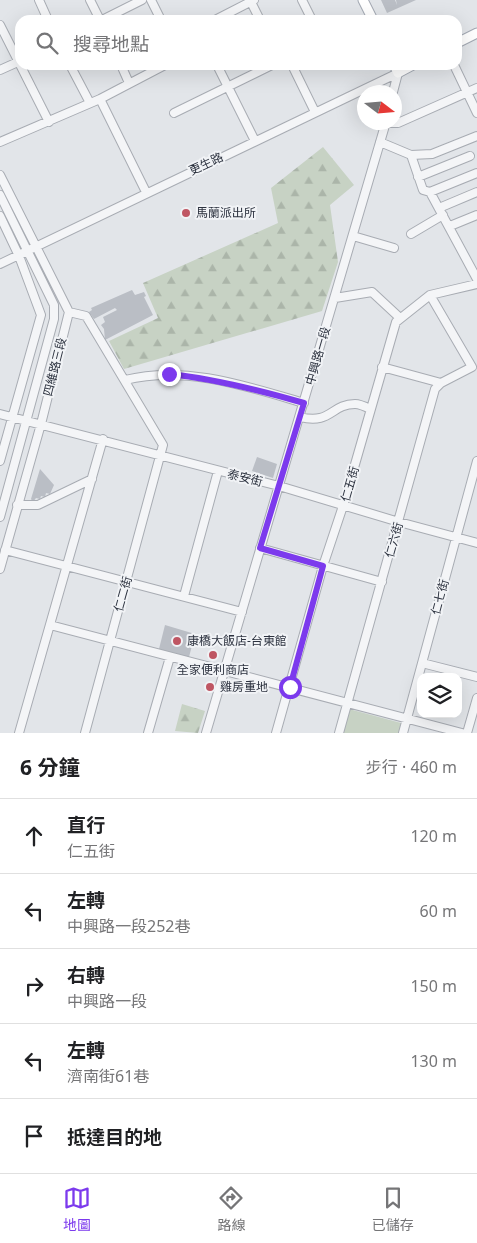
<!DOCTYPE html>
<html lang="zh-TW">
<meta charset="utf-8">
<style>
:root{--surface:#fff;--page:#f2f2f2;--text:#202124;--muted:#757577;--line:#e0e0e0;--accent:#7c3aed}
body{margin:0;font-family:"Noto Sans","Noto Sans TC",sans-serif;background:var(--page);color:var(--text)}
.controls{position:absolute;right:15px;bottom:15px;display:grid;overflow:hidden;border-radius:10px;box-shadow:0 5px 20px #0002}
.controls button{width:45px;height:45px;display:grid;place-items:center;padding:0;border:0;border-bottom:1px solid var(--line);background:var(--surface);color:var(--text);font:25px sans-serif}
.compass{position:absolute;left:357px;top:85px;width:45px;height:45px;border-radius:50%;background:var(--surface);box-shadow:0 5px 20px #0002;rotate:106deg}
.stop{position:absolute;width:15px;height:15px;margin:-11px;border:4px solid #7c3aed;border-radius:50%;background:#fff}
.stop.end{background:#7c3aed;border-color:#fff;box-shadow:0 1px 5px #0008}
.list{margin:0;padding:0;list-style:none}
h2{display:flex;justify-content:space-between;align-items:center;height:65px;margin:0;padding:0 20px;font-size:21px}
h2 small{font-size:16px;font-weight:400;color:var(--muted)}
.list li{display:grid;grid-template-columns:32px 1fr auto;gap:15px;align-items:center;box-sizing:border-box;height:75px;padding:0 20px;border-top:1px solid var(--line)}
.list b{display:block;font-size:19px;white-space:nowrap}
.list p{margin:0;font-size:16px;white-space:nowrap;color:var(--muted)}
.list em{font-size:16px;font-style:normal;color:var(--muted)}
.icon{flex:none;width:28px;height:28px;fill:none;stroke:currentColor;stroke-width:2;stroke-linecap:round;stroke-linejoin:round}
.map{position:relative;flex:none;width:477px;height:733px;overflow:hidden}
.search{position:absolute;background:var(--surface);box-shadow:0 5px 20px #0002;left:15px;right:15px;top:15px;height:55px;display:flex;align-items:center;gap:12px;box-sizing:border-box;padding:0 18px;border-radius:15px;color:var(--muted);font-size:19px}
.sheet{height:440px;background:var(--surface)}
nav{display:flex;justify-content:space-around;align-items:center;box-sizing:border-box;height:70px;border-top:1px solid var(--line);background:var(--surface);font-size:14px;color:var(--muted)}
nav a{display:grid;justify-items:center;gap:2px}
nav .on{color:var(--accent)}
.map>svg:first-child{display:block}
.forest{fill:url(#forest-firs)}
.green{fill:#c7d2c4}
.building{fill:#babec5}
.lines{fill:none;stroke-linecap:round;stroke-linejoin:round}
.minor-casing{stroke:#a8acb3;stroke-width:10}
.major-casing{stroke:#a3a9b3;stroke-width:11}
.minor{stroke:#f4f5f7;stroke-width:8}
.major{stroke:#fff;stroke-width:9}
.route{stroke:#7c3aed;stroke-width:6}
.poi-dot{fill:#bf5663;stroke:#f1f3f6;stroke-width:2}
.labels{text-anchor:middle;stroke-width:4;stroke-linejoin:round;paint-order:stroke}
.street-label{font-size:12px;fill:#2c323f;stroke:#f1f3f6}
.poi-label{font-size:12px;fill:#2c323f;stroke:#f1f3f6;text-anchor:start}
</style>
<div class="map">
<svg width="477" height="733" viewBox="0 0 477 733">
<defs>
<pattern id="forest-firs" width="22" height="20" patternUnits="userSpaceOnUse" patternTransform="scale(1.25)"><rect width="22" height="20" fill="#c7d2c4"/><path d="M5 1l3.5 6h-7zM16 11l3.5 6h-7z" fill="#abb5a9"/></pattern>
</defs>
<rect width="100%" height="100%" fill="#e2e5e9"/>
<path class="forest" d="M 323,147 L 354,185 L 330,205 L 338,262 L 322,311 L 124,369 L 109,341 L 158,318 L 143,283 L 278,223 L 271,188 Z
M 182,704 L 205,711 L 198,733 L 175,731 Z"/>
<path class="green" d="M 349,709 L 401,723 L 399,733 L 342,733 Z"/>
<path class="building" d="M 381,0 L 395,0 L 397,5 L 396,0 L 416,0 L 387,13 Z
M 132,290 L 135,295 L 144,292 L 146,296 L 144,297 L 153,315 L 105,340 L 104,329 L 101,325 L 105,322 L 103,317 L 117,310 L 115,308 L 94,319 L 89,312 L 92,310 L 91,308 Z
M 257,457 L 277,464 L 273,478 L 252,471 Z
M 40,469 L 54,485 L 50,494 L 46,493 L 45,497 L 41,496 L 40,499 L 36,498 L 33,502 L 31,499 Z
M 165,625 L 195,634 L 189,657 L 159,649 Z"/>
<g class="lines">
<defs>
<path id="minor" d="M 39,0 L 48,20
M 90,0 L 100,20
M 151,0 L 161,20
M 250,0 L 260,20
M 302,0 L 312,20
M 102,20 L 142,0
M 215,20 L 254,0
M 0,25 L 49,122
M 70,65 L 90,103
M 121,65 L 129,83
M 217,65 L 255,141
M 292,65 L 315,112
M 454,65 L 477,113
M 0,70 L 20,61
M 393,92 L 398,73
M 100,99 L 146,192
M 174,113 L 272,65
M 385,123 L 398,123 L 477,88
M 0,142 L 100,99 L 165,65
M 380,142 L 411,155 L 423,190 L 430,192 L 477,279
M 411,155 L 432,154 L 477,136
M 0,175 L 69,312 L 41,424 L 0,569
M 418,177 L 470,156
M 430,192 L 477,173
M 0,195 L 54,305 L 54,319 L 0,517
M 439,208 L 477,192
M 0,216 L 19,256 L 41,315 L 0,461
M 450,226 L 477,215
M 411,234 L 443,215
M 353,236 L 394,248
M 0,264 L 398,73
M 335,298 L 372,292 L 400,318
M 69,312 L 86,316 L 163,445 L 85,733
M 382,367 L 441,383
M 125,380 C 185,365 246,386 304,403
M 0,414 L 279,486 L 399,522 L 477,543
M 300,417 C 331,425 331,404 355,404 C 360,404 366,407 370,409
M 17,505 L 38,505 L 92,479
M 260,548 L 382,582
M 5,550 L 242,612
M 184,596 L 218,471
M 50,625 L 462,733
M 422,663 L 477,677
M 19,733 L 103,439
M 148,733 L 170,657
M 206,733 L 386,122
M 276,733 L 323,566 L 343,506 L 396,322 L 430,295 L 477,284
M 339,733 L 435,389 L 441,383 L 472,367 L 430,295
M 403,733 L 477,461
M 467,733 L 477,698"/>
<path id="major" d="M 363,0 L 373,20
M 457,43 L 477,33
M 394,65 L 398,73 L 413,65"/>
</defs>
<use href="#minor" class="minor-casing"/>
<use href="#major" class="major-casing"/>
<use href="#minor" class="minor"/>
<use href="#major" class="major"/>
</g>
<g class="lines">
<path class="route" d="M 169,374 C 216,379 259,390 304,403 L 260,548 L 323,566 L 290,687"/>
</g>
<g class="poi-dot">
<circle cx="186" cy="213" r="5"/>
<circle cx="177" cy="641" r="5"/>
<circle cx="213" cy="655" r="5"/>
<circle cx="210" cy="687" r="5"/>
</g>
<g class="labels">
<g class="street-label">
<text transform="translate(206 164) rotate(-25)" y="4">更生路</text>
<text transform="translate(318 356) rotate(-74)" y="4">中興路一段</text>
<text transform="translate(55 367) rotate(-76)" y="4">四維路三段</text>
<text transform="translate(245 478) rotate(14)" y="4">泰安街</text>
<text transform="translate(350 484) rotate(-74)" y="4">仁五街</text>
<text transform="translate(394 540) rotate(-74)" y="4">仁六街</text>
<text transform="translate(123 594) rotate(-74)" y="4">仁二街</text>
<text transform="translate(440 597) rotate(-75)" y="4">仁七街</text>
</g>
<g class="poi-label">
<text x="196" y="217">馬蘭派出所</text>
<text x="187" y="645">康橋大飯店-台東館</text>
<text x="213" y="674" text-anchor="middle">全家便利商店</text>
<text x="220" y="691">雞房重地</text>
</g>
</g>
</svg>
<div class="controls">
<button><svg class="icon" aria-label="layers" viewBox="0 0 24 24"><path d="M12 4l9 5-9 5-9-5zM3 14l9 5 9-5"/></svg></button>
</div>
<svg class="compass" viewBox="-18 -18 36 36"><path d="M0-13l5 13h-10z" fill="#e53935"/><path d="M0 13l5-13h-10z" fill="#757577"/></svg>
<div class="stop" style="left:290px;top:687px"></div>
<div class="stop end" style="left:169px;top:374px"></div>
<div class="search"><svg class="icon" aria-label="search" viewBox="0 0 24 24"><circle cx="10" cy="10" r="6"/><path d="M15 15l6 6"/></svg>搜尋地點</div>
</div>
<section class="sheet">
<h2>6 分鐘<small>步行 · 460 m</small></h2>
<ul class="list">
<li><svg class="icon" aria-label="ahead" viewBox="0 0 24 24"><path d="M12 20V5M6 11l6-6 6 6"/></svg><div><b>直行</b><p>仁五街</p></div><em>120 m</em></li>
<li><svg class="icon" aria-label="left" viewBox="0 0 24 24"><path d="M17 20v-9H6M10 6l-5 5 5 5"/></svg><div><b>左轉</b><p>中興路一段252巷</p></div><em>60 m</em></li>
<li><svg class="icon" aria-label="right" viewBox="0 0 24 24"><path d="M7 20v-9h11M14 6l5 5-5 5"/></svg><div><b>右轉</b><p>中興路一段</p></div><em>150 m</em></li>
<li><svg class="icon" aria-label="left" viewBox="0 0 24 24"><path d="M17 20v-9H6M10 6l-5 5 5 5"/></svg><div><b>左轉</b><p>濟南街61巷</p></div><em>130 m</em></li>
<li><svg class="icon" aria-label="arrive" viewBox="0 0 24 24"><path d="M6 21V4h12l-3 4 3 4H6"/></svg><div><b>抵達目的地</b></div></li>
</ul>
</section>
<nav>
<a class="on"><svg class="icon" aria-label="map" viewBox="0 0 24 24"><path d="M3 6l6-2 6 2 6-2v14l-6 2-6-2-6 2zM9 4v14M15 6v14"/></svg>地圖</a>
<a><svg class="icon" aria-label="directions" viewBox="0 0 24 24"><path d="M12 3l9 9-9 9-9-9zM9 14v-3h6M13 9l2 2-2 2"/></svg>路線</a>
<a><svg class="icon" aria-label="saved" viewBox="0 0 24 24"><path d="M7 4h10v16l-5-4-5 4z"/></svg>已儲存</a>
</nav>
